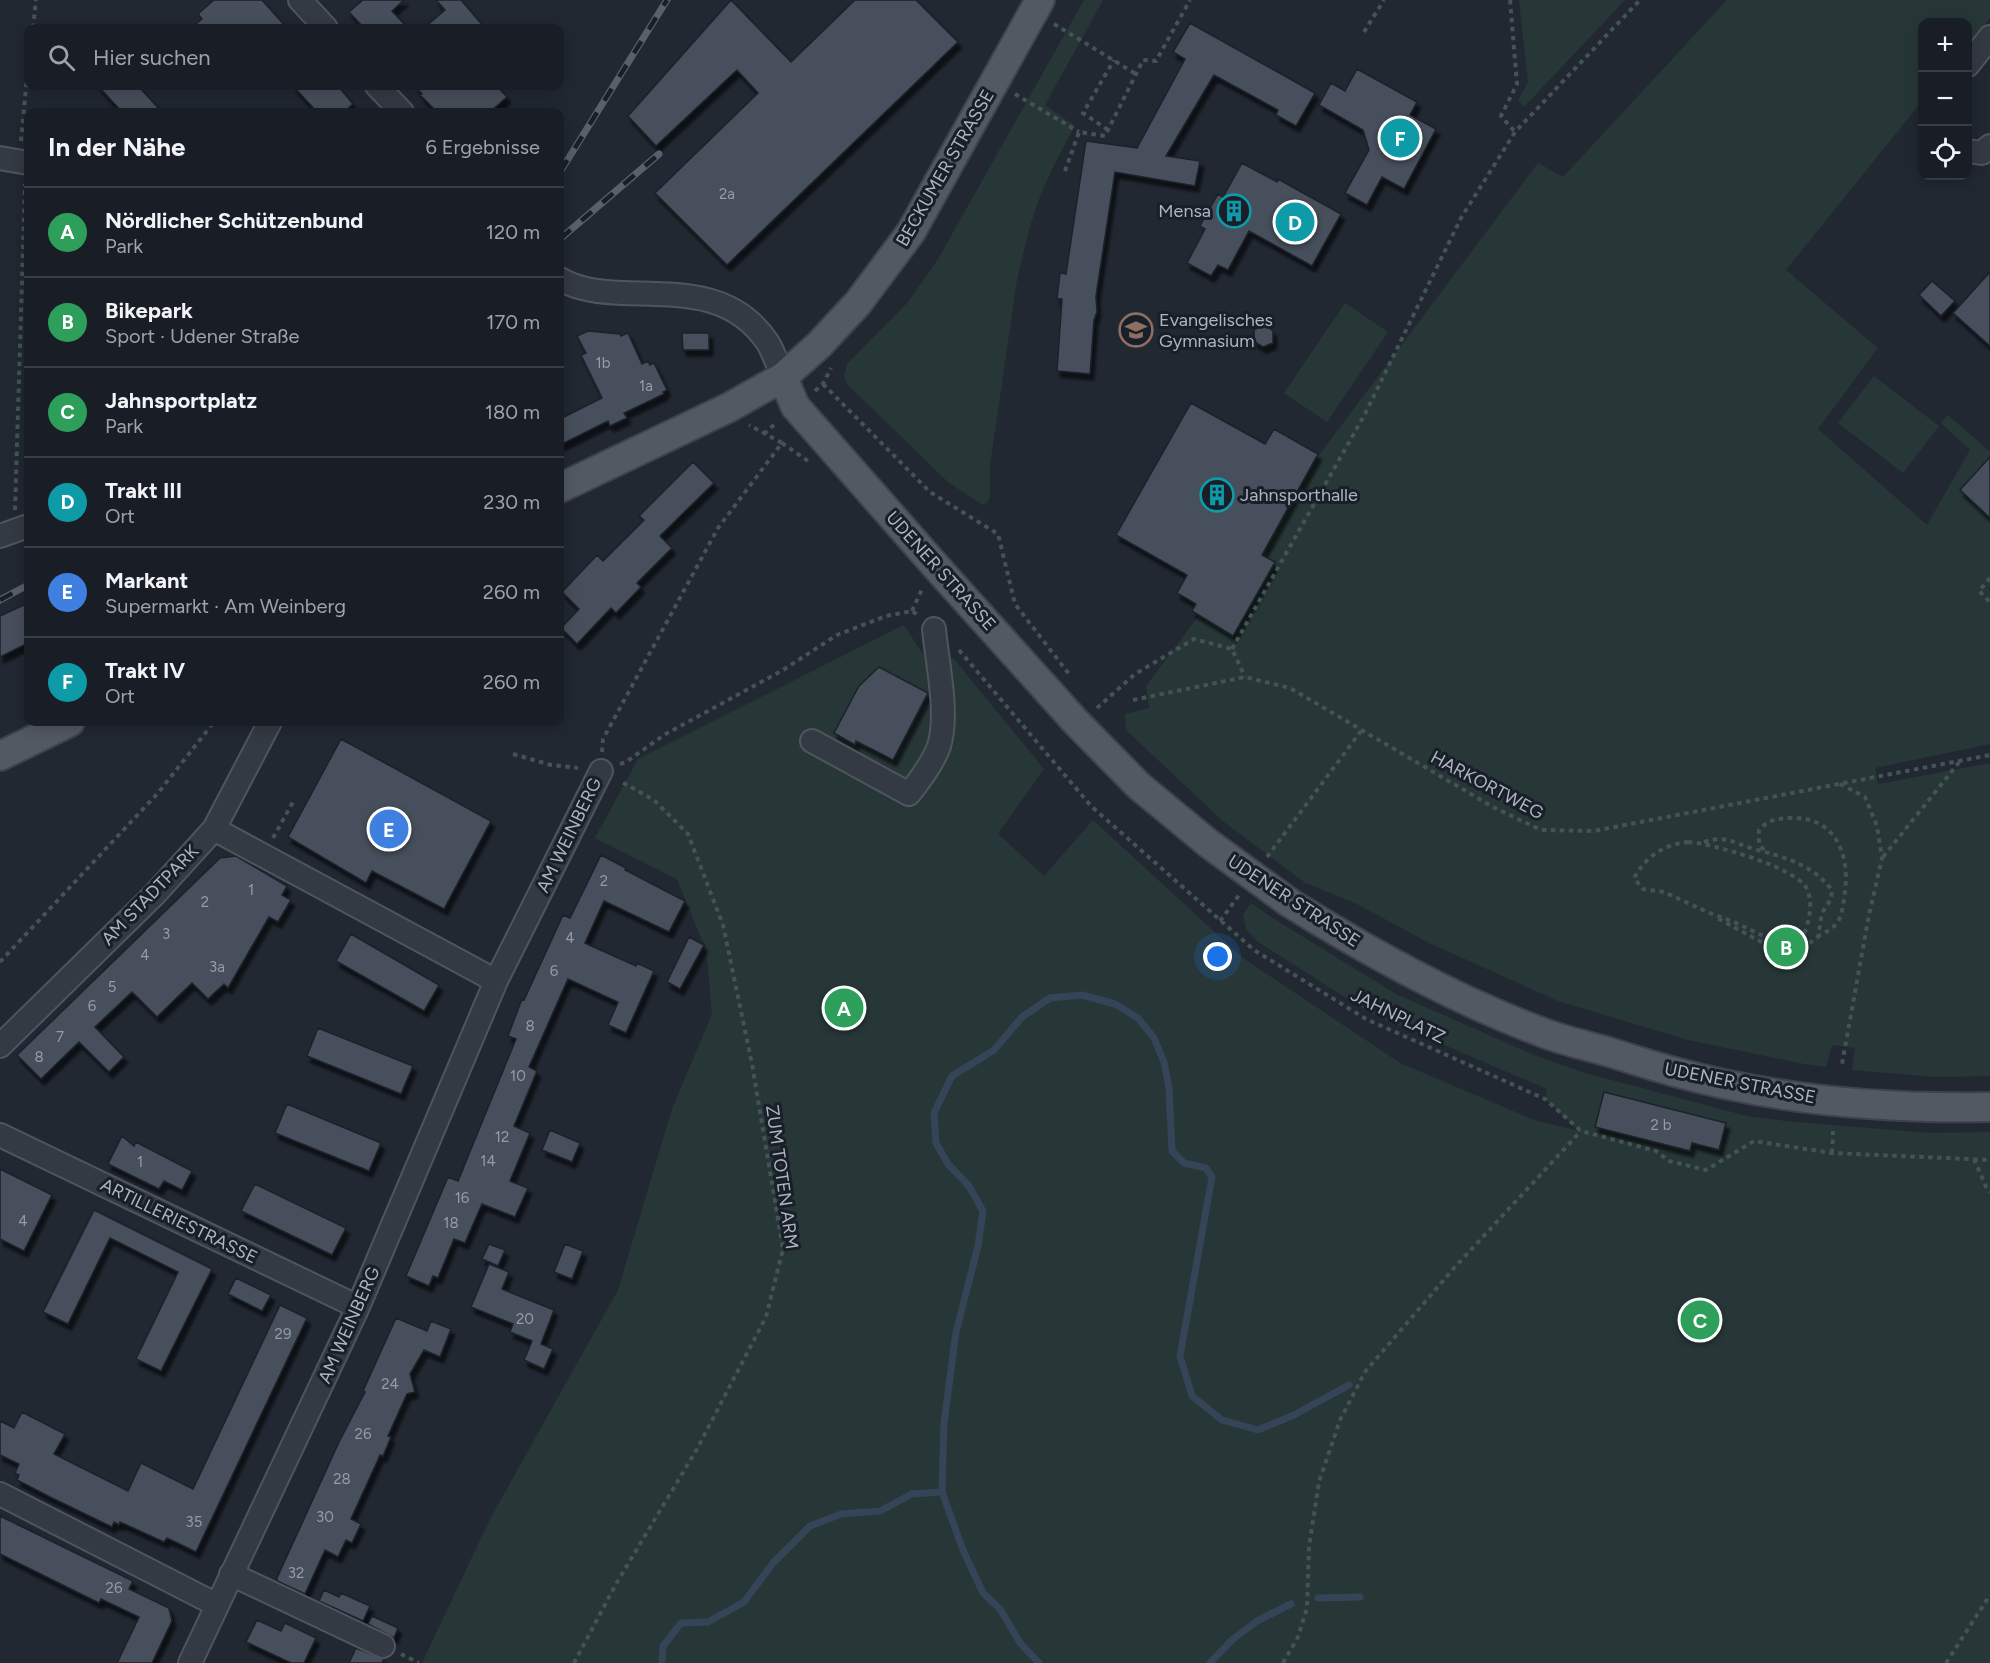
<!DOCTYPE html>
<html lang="de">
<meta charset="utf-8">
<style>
:root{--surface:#191e26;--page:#262b32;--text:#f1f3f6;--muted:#9fa2a7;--line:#373c43;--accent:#89aeea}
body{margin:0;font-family:Figtree,sans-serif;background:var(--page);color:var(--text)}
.controls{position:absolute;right:18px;top:18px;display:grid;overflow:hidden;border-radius:12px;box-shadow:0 3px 15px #0003}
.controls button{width:54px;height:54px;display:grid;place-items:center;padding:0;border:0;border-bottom:2px solid var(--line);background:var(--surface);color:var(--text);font:30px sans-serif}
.you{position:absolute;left:1218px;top:957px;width:21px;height:21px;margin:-15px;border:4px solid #fff;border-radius:50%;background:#1a73e8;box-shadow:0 0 0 9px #1a73e833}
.badge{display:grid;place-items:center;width:39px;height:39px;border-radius:50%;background:var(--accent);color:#fff;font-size:20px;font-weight:700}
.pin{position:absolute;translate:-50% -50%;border:3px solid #fff;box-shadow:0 2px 6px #0006}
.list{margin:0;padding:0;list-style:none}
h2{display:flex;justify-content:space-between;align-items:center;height:78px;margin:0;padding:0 24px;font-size:26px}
h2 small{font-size:20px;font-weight:400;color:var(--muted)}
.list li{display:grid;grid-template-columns:39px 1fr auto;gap:18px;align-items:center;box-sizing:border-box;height:90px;padding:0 24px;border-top:2px solid var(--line)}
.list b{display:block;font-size:22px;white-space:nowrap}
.list p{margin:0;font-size:20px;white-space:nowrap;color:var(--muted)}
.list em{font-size:20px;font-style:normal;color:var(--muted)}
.icon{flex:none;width:33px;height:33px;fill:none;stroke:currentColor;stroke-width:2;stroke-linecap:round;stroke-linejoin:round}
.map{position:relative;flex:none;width:1990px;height:1663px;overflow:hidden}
.search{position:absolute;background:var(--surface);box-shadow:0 3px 15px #0003;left:24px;top:24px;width:540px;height:66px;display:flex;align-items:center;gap:15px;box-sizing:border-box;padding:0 21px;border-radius:12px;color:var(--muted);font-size:22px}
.panel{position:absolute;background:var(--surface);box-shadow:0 3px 15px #0003;left:24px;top:108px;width:540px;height:618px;border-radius:12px}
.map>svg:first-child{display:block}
.green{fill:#273737}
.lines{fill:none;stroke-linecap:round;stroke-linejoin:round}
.stream{stroke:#364458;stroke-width:7}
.building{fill:#474f5c;stroke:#1b212a;stroke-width:1.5;filter:url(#shadow)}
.minor-casing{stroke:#4e555e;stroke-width:26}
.major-casing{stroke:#3d434d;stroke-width:32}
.path{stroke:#445355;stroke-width:4;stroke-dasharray:4.5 4.5;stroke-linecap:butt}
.minor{stroke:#343a43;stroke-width:22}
.major{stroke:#525963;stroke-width:28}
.rail-casing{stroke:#58606c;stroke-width:7}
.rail{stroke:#191f28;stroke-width:4.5;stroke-dasharray:14;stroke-linecap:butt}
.major-bridge-casing{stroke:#3d434d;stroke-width:32;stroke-linecap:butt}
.major-bridge{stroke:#525963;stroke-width:28}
.labels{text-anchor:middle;stroke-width:6;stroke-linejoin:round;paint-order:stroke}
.number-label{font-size:15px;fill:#949ca7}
.street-label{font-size:18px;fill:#aeb5c0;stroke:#191f28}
.poi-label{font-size:18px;fill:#aeb5c0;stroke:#191f28;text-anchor:start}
</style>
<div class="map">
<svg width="1990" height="1663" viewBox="0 0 1990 1663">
<defs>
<filter id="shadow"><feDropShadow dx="3.5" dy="6" stdDeviation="1.5" flood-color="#0009"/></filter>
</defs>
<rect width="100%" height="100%" fill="#212832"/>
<path class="green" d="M 1084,0 L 1103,0 L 1045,105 L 1075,126 C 1058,156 1042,187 1032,220 C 1026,239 1022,260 1017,280 L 990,465 L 990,495 L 988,502 L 983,505 L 949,483 L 847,384 L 844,375 L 847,364 L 909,301 L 938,259 Z
M 1519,0 L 1625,0 L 1524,107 L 1518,100 L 1528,82 Z
M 1727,0 L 1990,0 L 1990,18 L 1968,46 L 1968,22 L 1922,22 L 1922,101 L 1786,270 L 1878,348 L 1818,429 L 1927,525 L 1970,450 L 1941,423 L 1948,415 L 1990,452 L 1990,456 L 1959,491 L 1990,519 L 1990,587 L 1988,589 L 1990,591 L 1990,744 L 1875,768 L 1878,784 L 1990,763 L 1990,1076 L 1936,1077 L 1852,1070 L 1855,1048 L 1832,1045 L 1826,1067 L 1804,1064 L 1688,1040 L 1558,1001 L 1427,942 L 1359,905 L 1304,882 L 1224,822 L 1126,730 L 1125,714 L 1149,708 L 1146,686 L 1538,163 L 1563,177 Z
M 1345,303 L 1388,332 L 1327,422 L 1284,393 Z
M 1874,376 L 1939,426 L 1903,473 L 1838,423 Z
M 904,625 L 927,661 L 943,657 L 954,659 L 1044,769 L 998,834 L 1044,876 L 1093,820 L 1243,958 L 1400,1063 L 1534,1120 L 1579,1131 L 1545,1099 L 1547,1089 L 1370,1013 L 1258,942 L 1246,929 L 1243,915 L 1251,903 L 1274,919 L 1396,994 L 1534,1055 L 1585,1073 L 1747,1116 L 1795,1122 L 1931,1133 L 1990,1132 L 1990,1663 L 422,1663 L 490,1519 L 618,1290 L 672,1109 L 712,1014 L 706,946 L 701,938 L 677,879 L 595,838 L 638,759 Z"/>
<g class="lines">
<path class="stream" d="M 1318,1598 L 1360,1597
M 662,1663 L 663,1646 L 681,1623 L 708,1622 L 744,1602 L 773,1563 L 810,1526 L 841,1514 L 880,1511 L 912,1494 L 942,1492
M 1039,1663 L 1020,1643 L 1000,1609 L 983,1593 L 963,1550 L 942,1492 L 944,1423 L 956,1332 L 978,1246 L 983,1211 L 969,1186 L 948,1164 L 936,1143 L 934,1113 L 952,1076 L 994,1050 L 1022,1017 L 1050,998 L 1082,995 L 1115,1004 L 1138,1018 L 1154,1038 L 1164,1062 L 1169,1088 L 1172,1151 L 1184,1163 L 1206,1168 L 1212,1177 L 1180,1356 L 1192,1396 L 1222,1420 L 1258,1430 L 1294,1415 L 1349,1385
M 1210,1663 L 1233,1639 L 1257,1621 L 1291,1604"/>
</g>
<path class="building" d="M 214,0 L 262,0 L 287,28 L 191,28 L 202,19 L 198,14 Z
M 363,0 L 404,0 L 392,11 L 408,28 L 364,28 L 349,12 Z
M 436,0 L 461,0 L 485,28 L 424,28 L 445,10 Z
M 731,0 L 791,62 L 855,0 L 916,0 L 958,42 L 727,265 L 655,193 L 758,93 L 737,70 L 656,146 L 628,116 Z
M 1190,23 L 1315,93 L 1296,126 L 1276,115 L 1278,110 L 1214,75 L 1166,156 L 1200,161 L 1195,186 L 1115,172 L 1096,296 L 1097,312 L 1094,320 L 1090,374 L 1057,371 L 1062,299 L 1057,299 L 1060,273 L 1066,274 L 1086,141 L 1137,148 L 1185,59 L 1173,52 Z
M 1357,69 L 1417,102 L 1410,115 L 1436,129 L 1404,189 L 1382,177 L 1367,205 L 1345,193 L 1369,150 L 1363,130 L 1319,105 L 1331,83 L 1345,91 Z
M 98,86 L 138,86 L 162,112 L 122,112 Z
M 293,86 L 338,86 L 353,104 L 344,112 L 317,112 Z
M 415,86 L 497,86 L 507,97 L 490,112 L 437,112 L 420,95 L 422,94 Z
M 1242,163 L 1277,182 L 1278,179 L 1341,214 L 1312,266 L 1249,231 L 1228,270 L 1218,265 L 1211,276 L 1187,263 L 1205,229 L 1200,226 L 1218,194 L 1223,197 Z
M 1990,272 L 1990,346 L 1953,313 Z
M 1932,281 L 1955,301 L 1941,316 L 1919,295 Z
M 1264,324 L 1273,331 L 1273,343 L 1263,347 L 1254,341 L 1254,330 Z
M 588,331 L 620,334 L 621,336 L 628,333 L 642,364 L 648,361 L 650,365 L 654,363 L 667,390 L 663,392 L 664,394 L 624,413 L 627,418 L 610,426 L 608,421 L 560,445 L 560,419 L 602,398 L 581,355 L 586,353 L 577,336 Z
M 682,333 L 709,333 L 709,350 L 683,350 Z
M 1191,403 L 1265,444 L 1274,429 L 1318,454 L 1262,555 L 1275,562 L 1233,636 L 1192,611 L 1196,604 L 1177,593 L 1187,575 L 1116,535 Z
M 1990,457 L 1990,518 L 1960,490 Z
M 693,462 L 714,483 L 660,536 L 672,548 L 637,583 L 641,587 L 616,613 L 611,608 L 577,644 L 561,628 L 579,609 L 562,592 L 597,555 L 603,561 L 644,520 L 639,516 Z
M 28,603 L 28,643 L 0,657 L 0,616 Z
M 879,667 L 928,693 L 893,760 L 856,741 L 855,745 L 834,733 L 859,686 Z
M 341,739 L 491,821 L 444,909 L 372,871 L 366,883 L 288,837 Z
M 601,855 L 626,868 L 625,870 L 685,901 L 669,932 L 604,901 L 585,943 L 636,966 L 637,963 L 654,971 L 626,1033 L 608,1025 L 618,1002 L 568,979 L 529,1067 L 537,1071 L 514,1126 L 530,1133 L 510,1181 L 528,1188 L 515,1217 L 482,1204 L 465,1243 L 454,1239 L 438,1278 L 433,1276 L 429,1286 L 406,1276 L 448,1177 L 458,1181 L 516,1039 L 508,1036 L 522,999 L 524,1000 L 563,915 L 570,918 Z
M 236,856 L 287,886 L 282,895 L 291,900 L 278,922 L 269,917 L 228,988 L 224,984 L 208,999 L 192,983 L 157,1017 L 132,992 L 95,1027 L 124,1057 L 109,1072 L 79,1042 L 41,1079 L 17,1055 L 220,858 Z
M 351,934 L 439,985 L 424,1011 L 336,961 Z
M 689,937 L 704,945 L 680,989 L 667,982 Z
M 318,1028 L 413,1066 L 401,1094 L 307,1056 Z
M 1604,1092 L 1726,1123 L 1719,1150 L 1692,1143 L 1690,1151 L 1595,1127 Z
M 287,1104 L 381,1143 L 369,1171 L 275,1133 Z
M 550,1130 L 580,1143 L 572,1162 L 542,1150 Z
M 122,1136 L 134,1146 L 136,1142 L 192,1171 L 182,1190 L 164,1181 L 159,1189 L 108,1164 Z
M 0,1169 L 52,1195 L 24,1251 L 0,1239 Z
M 255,1184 L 346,1228 L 332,1255 L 241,1211 Z
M 94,1210 L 212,1269 L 161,1371 L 136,1359 L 178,1272 L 110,1238 L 68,1324 L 43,1312 Z
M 489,1244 L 505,1250 L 498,1266 L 482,1259 Z
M 565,1244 L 583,1251 L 572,1279 L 554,1272 Z
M 489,1264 L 509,1272 L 502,1289 L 554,1310 L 541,1344 L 553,1349 L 544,1369 L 524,1360 L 532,1341 L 510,1332 L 513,1324 L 471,1307 Z
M 236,1278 L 271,1295 L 262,1311 L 228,1294 Z
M 280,1305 L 307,1318 L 196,1552 L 167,1538 L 164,1542 L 120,1522 L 119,1525 L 114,1522 L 112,1527 L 50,1497 L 17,1480 L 19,1475 L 15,1473 L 19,1464 L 0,1455 L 0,1421 L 14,1428 L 22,1412 L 65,1434 L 54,1454 L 128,1491 L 141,1463 L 193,1489 Z
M 396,1318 L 427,1331 L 431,1321 L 451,1329 L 440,1357 L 424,1350 L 410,1374 L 415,1392 L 407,1394 L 388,1436 L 391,1437 L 383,1456 L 380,1455 L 377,1462 L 351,1519 L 361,1524 L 352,1543 L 346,1540 L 338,1557 L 325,1550 L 305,1594 L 277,1581 L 277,1578 L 339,1442 L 365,1392 L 363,1391 Z
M 0,1516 L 133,1581 L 129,1589 L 169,1608 L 172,1621 L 152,1663 L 117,1663 L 139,1617 L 101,1599 L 99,1603 L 0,1554 Z
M 324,1590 L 339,1597 L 341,1593 L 370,1606 L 363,1621 L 319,1601 Z
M 372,1616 L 398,1628 L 394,1638 L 368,1624 Z
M 257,1620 L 281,1631 L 285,1623 L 316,1638 L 304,1663 L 291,1663 L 246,1642 Z
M 356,1648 L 384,1659 L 382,1663 L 349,1663 Z"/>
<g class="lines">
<defs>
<path id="minor" d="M 300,0 L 326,28
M 1968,65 L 1990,37
M 377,86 L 402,112
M 1968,151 L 1982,153 L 1990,146
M 0,158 L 28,163
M 560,279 C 579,290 600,292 622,293 C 678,295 733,290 768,343 C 774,353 778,366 783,377
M 0,536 L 28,526
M 812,741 L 909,794 C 920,780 933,763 939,746 C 949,714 937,662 934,629
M 214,829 L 496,981
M 0,1046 L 154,895 L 214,829 L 270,722
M 0,1135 L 358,1307
M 0,1494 L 217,1605
M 231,1574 L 383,1646
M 190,1663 L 358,1307 L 496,981 L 601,771"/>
<path id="major" d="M 783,377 L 795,406 L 940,571 L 1075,721 L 1139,786 L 1208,843
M 560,488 L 730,407 L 783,377 L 819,345 L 858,303 L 911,232 L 1040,0
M 0,756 L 70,722
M 1290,903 C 1370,953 1455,1000 1544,1033 C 1565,1041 1588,1046 1609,1052 C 1631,1059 1653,1066 1675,1072 C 1776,1100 1885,1109 1990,1107"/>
</defs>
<use href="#minor" class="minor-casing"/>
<use href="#major" class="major-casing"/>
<path class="path" d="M 1510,0 L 1517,84 L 1501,116 L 1515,132
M 1054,24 L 1136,74
M 33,28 L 36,0
M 1364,32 L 1384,0
M 1015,94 L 1079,132
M 1108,130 L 1083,113 L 1114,60
M 21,141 L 28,66
M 1065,171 L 1079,132 L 1105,136 L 1143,60 L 1156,61 L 1190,0
M 823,384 L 930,492 L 998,534 L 1015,604 L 1069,674
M 815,391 L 823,384 L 831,368
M 764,434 L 777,422
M 782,443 L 808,461
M 15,510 L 25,184
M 1990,578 L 1979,591 L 1990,602
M 912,611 L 923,587
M 1232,649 L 1365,414 L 1461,218 L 1515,132 L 1640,0
M 959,650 L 1091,806 L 1254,950 L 1366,1019 L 1545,1099 L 1581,1131 L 1656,1151 L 1669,1161 L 1706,1170 L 1754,1141 L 1832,1153 L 1990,1160
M 1133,700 L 1245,677 L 1290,688 L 1493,807 L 1541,830 L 1594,831 L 1990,755
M 1097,708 L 1135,674 L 1194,639 L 1232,649 L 1245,677
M 602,752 L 603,739 L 718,528 L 782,443 L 749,425
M 513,754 L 551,765 L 578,768
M 620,764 L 626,762 L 664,735 L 783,670 L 837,635 L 886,616 L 912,611 L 919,616
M 1840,784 L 1865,797 L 1877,826 L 1882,858 L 1869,915 L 1842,1064
M 273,838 L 293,802
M 1688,842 C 1711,843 1798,868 1807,889 C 1816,910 1804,934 1797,952 L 1734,922 L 1712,914 L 1664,892 L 1643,889 L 1634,878 C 1645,857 1665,844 1688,842 Z
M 1704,842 C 1727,835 1733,843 1754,849 C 1784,857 1812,864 1832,890 L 1831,899 L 1822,913 L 1818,937 L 1797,952 L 1793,959 L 1717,918
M 1764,850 L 1759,844 L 1759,830 C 1768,820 1775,819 1788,818 C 1834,815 1850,852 1845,892 C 1843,903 1843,915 1837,923 C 1832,929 1825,933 1818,936
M 1267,857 L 1361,731
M 1883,857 L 1961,760
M 1220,921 L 1239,895
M 0,962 L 158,793 L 214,722
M 1832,1153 L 1833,1131
M 1974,1159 L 1987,1189 L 1990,1192
M 401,1654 L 419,1663
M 574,1663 L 616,1584 L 697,1449 L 766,1317 L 783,1249 L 752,1064 L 723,925 L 688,834 L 654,800 L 620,781
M 1283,1663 L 1298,1637 L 1307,1608 L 1309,1547 L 1319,1482 L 1340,1420 L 1365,1372 L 1454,1268 L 1581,1131
M 1946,1663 L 1990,1595"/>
<use href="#minor" class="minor"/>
<use href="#major" class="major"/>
<defs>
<path id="rail" d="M 560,172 L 667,0
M 560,239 L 659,154
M 0,600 L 28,585"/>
</defs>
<use href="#rail" class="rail-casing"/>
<use href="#rail" class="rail"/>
<defs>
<path id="major-bridge" d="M 1208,843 L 1290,903"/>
</defs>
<use href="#major-bridge" class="major-bridge-casing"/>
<use href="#major-bridge" class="major-bridge"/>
</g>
<defs>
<symbol id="building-ring" viewBox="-11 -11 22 22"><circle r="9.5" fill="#191f28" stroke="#0f9aa8" stroke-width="1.5"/><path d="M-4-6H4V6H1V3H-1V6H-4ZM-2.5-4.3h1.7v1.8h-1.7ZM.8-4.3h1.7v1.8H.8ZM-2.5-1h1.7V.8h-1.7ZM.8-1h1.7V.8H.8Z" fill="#0f9aa8"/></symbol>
<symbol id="school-ring" viewBox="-11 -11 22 22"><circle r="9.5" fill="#191f28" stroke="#8d6e63" stroke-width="1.5"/><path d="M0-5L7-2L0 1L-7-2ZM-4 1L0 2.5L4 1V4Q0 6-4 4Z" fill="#8d6e63"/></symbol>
</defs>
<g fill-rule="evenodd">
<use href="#building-ring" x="1215" y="192" width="38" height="38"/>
<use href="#school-ring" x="1117" y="311" width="38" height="38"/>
<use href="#building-ring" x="1198" y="476" width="38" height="38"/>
</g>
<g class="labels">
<g class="number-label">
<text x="727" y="199">2a</text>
<text x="603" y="368">1b</text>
<text x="646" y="391">1a</text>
<text x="604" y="886">2</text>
<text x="251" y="895">1</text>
<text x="205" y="907">2</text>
<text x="166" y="939">3</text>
<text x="570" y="943">4</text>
<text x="145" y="960">4</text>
<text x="217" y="972">3a</text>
<text x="554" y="976">6</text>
<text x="112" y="992">5</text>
<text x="92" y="1011">6</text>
<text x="530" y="1031">8</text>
<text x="60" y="1042">7</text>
<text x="39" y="1062">8</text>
<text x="518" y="1081">10</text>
<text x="1661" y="1130">2 b</text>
<text x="502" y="1142">12</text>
<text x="488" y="1166">14</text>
<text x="140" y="1167">1</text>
<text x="462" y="1203">16</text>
<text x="23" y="1226">4</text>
<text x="451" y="1228">18</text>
<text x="525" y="1324">20</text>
<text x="283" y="1339">29</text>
<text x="390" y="1389">24</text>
<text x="363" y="1439">26</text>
<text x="342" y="1484">28</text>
<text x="325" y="1522">30</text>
<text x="194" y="1527">35</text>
<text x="296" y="1578">32</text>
<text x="114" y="1593">26</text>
</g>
<g class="street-label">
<text transform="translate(945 168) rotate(-60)" y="6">BECKUMER STRASSE</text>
<text transform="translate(941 571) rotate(48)" y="6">UDENER STRASSE</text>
<text transform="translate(1487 785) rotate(28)" y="6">HARKORTWEG</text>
<text transform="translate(569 835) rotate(-64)" y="6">AM WEINBERG</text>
<text transform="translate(150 895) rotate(-46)" y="6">AM STADTPARK</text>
<text transform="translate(1294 901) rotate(33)" y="6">UDENER STRASSE</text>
<text transform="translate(1398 1016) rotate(26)" y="6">JAHNPLATZ</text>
<text transform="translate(1740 1083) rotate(11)" y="6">UDENER STRASSE</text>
<text transform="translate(782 1177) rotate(82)" y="6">ZUM TOTEN ARM</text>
<text transform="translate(179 1221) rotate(26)" y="6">ARTILLERIESTRASSE</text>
<text transform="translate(349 1325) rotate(-66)" y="6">AM WEINBERG</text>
</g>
<g class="poi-label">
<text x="1211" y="217" text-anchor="end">Mensa</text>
<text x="1159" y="326">Evangelisches<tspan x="1159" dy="21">Gymnasium</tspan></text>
<text x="1240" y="501">Jahnsporthalle</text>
</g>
</g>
</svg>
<div class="controls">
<button>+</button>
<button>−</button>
<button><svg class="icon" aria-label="locate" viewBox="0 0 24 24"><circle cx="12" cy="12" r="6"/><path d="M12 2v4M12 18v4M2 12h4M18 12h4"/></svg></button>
</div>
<div class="you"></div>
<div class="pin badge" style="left:844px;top:1008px;background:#2e9e5b">A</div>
<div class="pin badge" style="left:1786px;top:947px;background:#2e9e5b">B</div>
<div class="pin badge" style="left:1700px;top:1320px;background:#2e9e5b">C</div>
<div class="pin badge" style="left:1295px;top:222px;background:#0f9aa8">D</div>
<div class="pin badge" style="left:389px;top:829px;background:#3f7fe0">E</div>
<div class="pin badge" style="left:1400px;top:138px;background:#0f9aa8">F</div>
<div class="search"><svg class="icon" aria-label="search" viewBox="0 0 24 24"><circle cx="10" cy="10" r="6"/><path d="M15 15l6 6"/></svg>Hier suchen</div>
<section class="panel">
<h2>In der Nähe<small>6 Ergebnisse</small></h2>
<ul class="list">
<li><span class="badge" style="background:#2e9e5b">A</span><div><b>Nördlicher Schützenbund</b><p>Park</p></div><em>120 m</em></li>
<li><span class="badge" style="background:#2e9e5b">B</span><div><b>Bikepark</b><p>Sport · Udener Straße</p></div><em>170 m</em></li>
<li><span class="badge" style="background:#2e9e5b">C</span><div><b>Jahnsportplatz</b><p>Park</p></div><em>180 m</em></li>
<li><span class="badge" style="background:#0f9aa8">D</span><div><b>Trakt III</b><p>Ort</p></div><em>230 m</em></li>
<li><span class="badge" style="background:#3f7fe0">E</span><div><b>Markant</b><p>Supermarkt · Am Weinberg</p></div><em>260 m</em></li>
<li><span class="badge" style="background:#0f9aa8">F</span><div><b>Trakt IV</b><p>Ort</p></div><em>260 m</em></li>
</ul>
</section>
</div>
